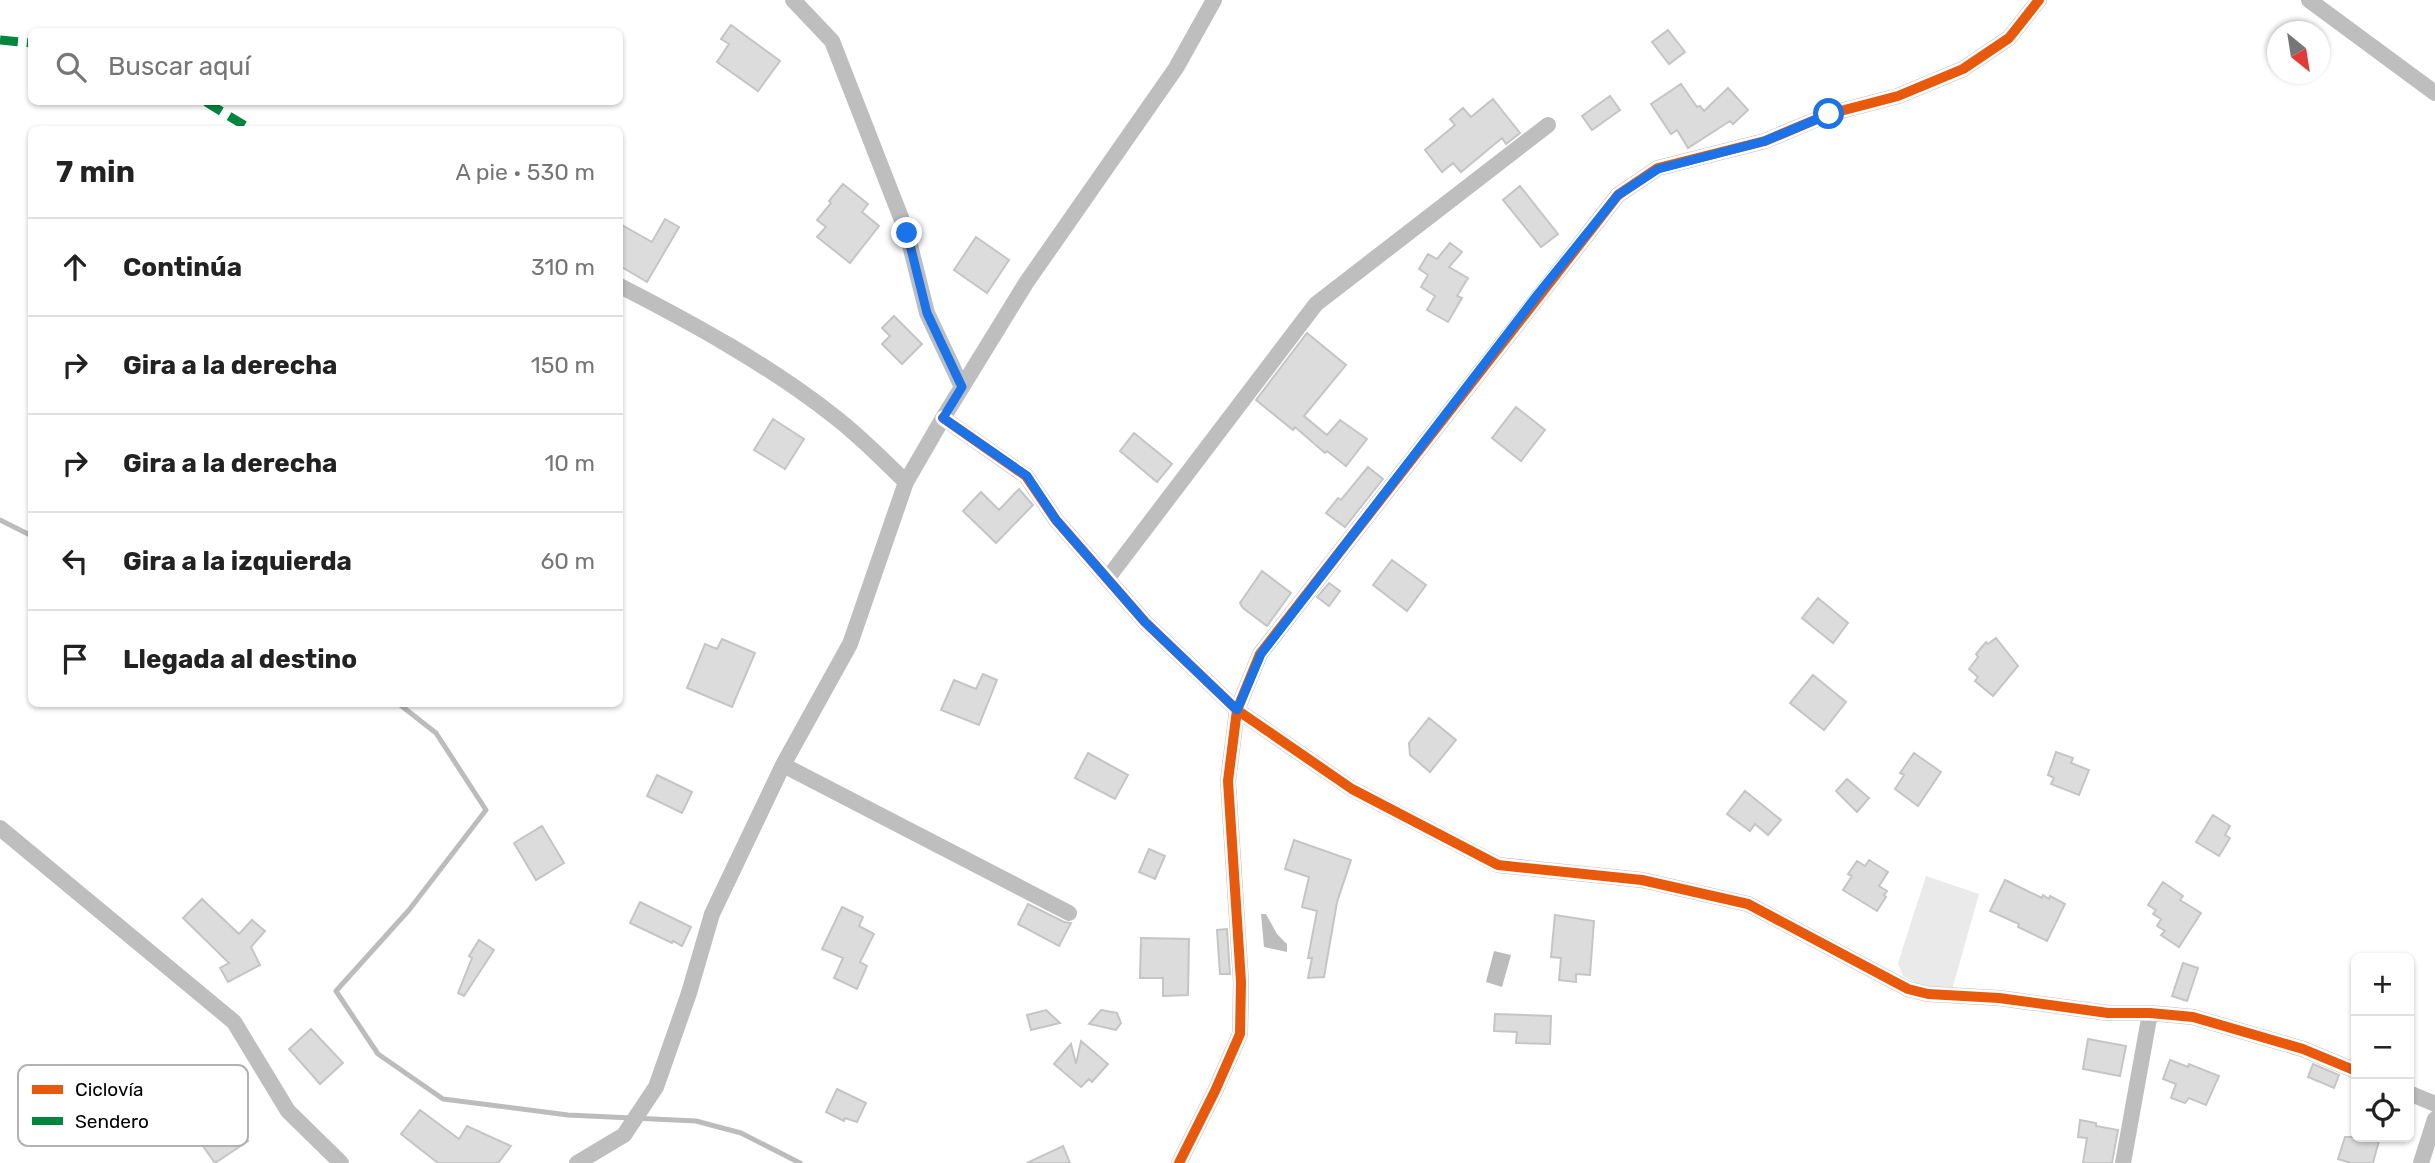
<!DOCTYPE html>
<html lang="es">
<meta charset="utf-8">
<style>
:root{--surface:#fff;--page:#f6f6f6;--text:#222;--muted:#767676;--line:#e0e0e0}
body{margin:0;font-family:Rubik,sans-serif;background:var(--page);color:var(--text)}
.controls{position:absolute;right:21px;bottom:21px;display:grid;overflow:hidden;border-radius:10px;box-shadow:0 2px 5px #0004}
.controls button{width:63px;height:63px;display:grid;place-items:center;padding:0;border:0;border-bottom:2px solid var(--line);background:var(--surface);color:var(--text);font:35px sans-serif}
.compass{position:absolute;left:2267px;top:21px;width:63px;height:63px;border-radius:50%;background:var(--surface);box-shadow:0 2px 5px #0004;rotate:150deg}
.stop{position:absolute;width:21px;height:21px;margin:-16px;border:5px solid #1a73e8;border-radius:50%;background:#fff}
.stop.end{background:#1a73e8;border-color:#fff;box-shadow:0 2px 7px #0008}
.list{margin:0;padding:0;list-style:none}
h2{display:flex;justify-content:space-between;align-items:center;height:91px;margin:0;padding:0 28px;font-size:30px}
h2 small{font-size:23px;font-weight:400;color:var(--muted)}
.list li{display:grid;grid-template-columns:46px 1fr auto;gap:21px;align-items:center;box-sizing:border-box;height:98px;padding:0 28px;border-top:2px solid var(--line)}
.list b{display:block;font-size:26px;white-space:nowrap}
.list em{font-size:23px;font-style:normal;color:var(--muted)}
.icon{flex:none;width:38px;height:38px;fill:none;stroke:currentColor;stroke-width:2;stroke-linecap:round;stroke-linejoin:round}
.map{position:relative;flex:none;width:2435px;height:1163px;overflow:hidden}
.search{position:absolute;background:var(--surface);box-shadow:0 2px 5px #0004;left:28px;top:28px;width:595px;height:77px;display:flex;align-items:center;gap:18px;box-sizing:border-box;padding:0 24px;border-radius:10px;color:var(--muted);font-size:26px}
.panel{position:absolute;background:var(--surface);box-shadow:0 2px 5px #0004;left:28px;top:126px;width:595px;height:581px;border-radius:10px}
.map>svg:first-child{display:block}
.green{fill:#eaeaea}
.water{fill:#bcbcbc}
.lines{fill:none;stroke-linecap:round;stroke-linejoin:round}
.stream{stroke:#bcbcbc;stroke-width:5}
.building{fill:#dcdcdc;stroke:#c5c5c5;stroke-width:2}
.street{stroke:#bebebe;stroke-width:16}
.quiet{stroke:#00873e;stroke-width:9;stroke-dasharray:18 9;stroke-linecap:butt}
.cycleway-casing{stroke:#fff;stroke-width:15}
.cycleway{stroke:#e8590c;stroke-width:10}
.route{stroke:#1a73e8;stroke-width:9}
.key{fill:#fff;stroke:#b2b2b2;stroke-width:2}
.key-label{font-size:19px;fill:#000}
</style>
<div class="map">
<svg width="2435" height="1163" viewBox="0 0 2435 1163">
<rect width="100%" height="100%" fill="#fff"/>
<path class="green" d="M 1926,876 L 1979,894 L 1952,990 L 1920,985 L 1903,976 L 1898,963 Z"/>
<path class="water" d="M 1261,914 L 1266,914 L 1277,934 L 1287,944 L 1287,952 L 1264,947 Z
M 1494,951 L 1511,955 L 1502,987 L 1486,982 Z"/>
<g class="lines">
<path class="stream" d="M 0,520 L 32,536
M 399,704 L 436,733 L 486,810 L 409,910 L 336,991 L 378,1054 L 443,1099 L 568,1115 L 696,1121 L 741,1133 L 800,1163"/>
</g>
<path class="building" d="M 731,25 L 780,61 L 758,91 L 717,62 L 729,44 L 721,39 Z
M 1668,30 L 1685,52 L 1669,64 L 1652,42 Z
M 1681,84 L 1697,107 L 1700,106 L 1704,111 L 1728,88 L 1748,110 L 1733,124 L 1730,121 L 1688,148 L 1677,130 L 1671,134 L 1651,104 Z
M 1610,96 L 1620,110 L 1592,130 L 1582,116 Z
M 1493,99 L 1520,133 L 1506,144 L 1502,138 L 1461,172 L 1453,163 L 1442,172 L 1425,150 L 1455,125 L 1450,119 L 1463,108 L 1471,117 Z
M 843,184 L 868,204 L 862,212 L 879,226 L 850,263 L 817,237 L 826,227 L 817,220 L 831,203 L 829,201 Z
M 1520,186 L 1558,234 L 1541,247 L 1503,200 Z
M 665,219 L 679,227 L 647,282 L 620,266 L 620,224 L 652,242 Z
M 976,237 L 1009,260 L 987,293 L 954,270 Z
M 1450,243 L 1462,252 L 1449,267 L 1468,278 L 1457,296 L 1462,298 L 1448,322 L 1427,310 L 1435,296 L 1421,287 L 1428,275 L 1419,269 L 1428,254 L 1437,259 Z
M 894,316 L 922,344 L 902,364 L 882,344 L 890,336 L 882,328 Z
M 1307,333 L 1346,365 L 1304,416 L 1327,435 L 1340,420 L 1367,439 L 1346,466 L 1327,451 L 1325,453 L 1295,427 L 1293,430 L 1256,400 Z
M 1516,407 L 1545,430 L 1521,461 L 1492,438 Z
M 773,419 L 804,439 L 785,469 L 754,450 Z
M 1134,433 L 1172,464 L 1157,482 L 1120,451 Z
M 1368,467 L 1383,479 L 1345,527 L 1326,513 L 1338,498 L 1341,500 Z
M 1019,489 L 1033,505 L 996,543 L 963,511 L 981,492 L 999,510 Z
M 1392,560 L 1426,585 L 1407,611 L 1373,585 Z
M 1262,571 L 1291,593 L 1267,626 L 1243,608 L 1240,603 Z
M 1329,583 L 1340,591 L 1329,606 L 1317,597 Z
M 1818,598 L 1848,623 L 1833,643 L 1802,618 Z
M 1996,638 L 2018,666 L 1993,696 L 1975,681 L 1978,677 L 1969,669 L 1978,657 L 1976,654 L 1986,642 L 1988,644 Z
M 722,639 L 755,653 L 732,707 L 687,688 L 705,644 L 717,649 Z
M 983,674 L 997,680 L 979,725 L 941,710 L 954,680 L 976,689 Z
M 1813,675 L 1846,702 L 1824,730 L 1790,703 Z
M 1429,718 L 1456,740 L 1430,772 L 1410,755 L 1409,743 Z
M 2056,752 L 2073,758 L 2071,763 L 2089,770 L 2079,795 L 2051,784 L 2054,778 L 2048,775 Z
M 1088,753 L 1128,775 L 1115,799 L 1075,778 Z
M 1914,753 L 1941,772 L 1918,806 L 1895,789 L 1904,775 L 1900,773 Z
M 657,775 L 692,792 L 682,813 L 647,796 Z
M 1847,779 L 1869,798 L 1857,812 L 1836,791 Z
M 1745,791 L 1781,820 L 1768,835 L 1755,824 L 1750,831 L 1727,814 Z
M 2213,815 L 2230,826 L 2225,835 L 2230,838 L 2219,856 L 2196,842 Z
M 542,826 L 564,863 L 536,880 L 514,843 Z
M 1294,840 L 1351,860 L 1337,902 L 1324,977 L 1308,978 L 1312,958 L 1308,958 L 1317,911 L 1302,907 L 1309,877 L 1285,869 Z
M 1149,849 L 1165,856 L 1155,879 L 1139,872 Z
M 1869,860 L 1888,872 L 1879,886 L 1887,891 L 1884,895 L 1886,897 L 1877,911 L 1843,890 L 1852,876 L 1848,874 L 1857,861 L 1865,866 Z
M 2005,880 L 2042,898 L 2043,895 L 2049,899 L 2050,896 L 2065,904 L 2047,941 L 2018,927 L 2019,924 L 1990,911 Z
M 2163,882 L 2183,896 L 2180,900 L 2201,913 L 2179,947 L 2161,935 L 2165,931 L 2157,926 L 2161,919 L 2153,914 L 2156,910 L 2148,905 Z
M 202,899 L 239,934 L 252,920 L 265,931 L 251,947 L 260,965 L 228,982 L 220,968 L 229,963 L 183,918 Z
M 640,902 L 691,927 L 682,946 L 673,941 L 672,943 L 630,923 Z
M 1028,904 L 1064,922 L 1071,923 L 1059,946 L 1018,924 Z
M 842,907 L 863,917 L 859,926 L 874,934 L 860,962 L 867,966 L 857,989 L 834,978 L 843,958 L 822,949 Z
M 1555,915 L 1594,921 L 1590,975 L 1576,974 L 1576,982 L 1559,980 L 1561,958 L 1551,957 Z
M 1227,929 L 1230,974 L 1220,974 L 1217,930 Z
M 1141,938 L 1189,939 L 1188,995 L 1163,996 L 1163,978 L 1140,978 Z
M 479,940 L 494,950 L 464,996 L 458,993 L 472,958 L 469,956 Z
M 2183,963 L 2198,968 L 2187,1001 L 2172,996 Z
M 1046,1010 L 1060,1023 L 1031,1030 L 1027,1015 Z
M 1101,1010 L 1117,1013 L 1121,1023 L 1116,1030 L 1089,1024 Z
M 1495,1014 L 1551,1016 L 1550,1044 L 1516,1043 L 1517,1032 L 1494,1031 Z
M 311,1029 L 343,1063 L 320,1084 L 289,1049 Z
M 2088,1039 L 2126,1046 L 2120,1076 L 2083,1069 Z
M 1081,1041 L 1108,1064 L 1092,1082 L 1089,1079 L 1081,1087 L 1054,1064 L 1071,1044 L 1076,1064 Z
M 2170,1060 L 2188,1067 L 2189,1064 L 2219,1076 L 2206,1105 L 2189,1098 L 2185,1103 L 2171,1098 L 2176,1084 L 2163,1079 Z
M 2313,1064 L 2339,1075 L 2334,1088 L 2308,1077 Z
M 837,1089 L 866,1103 L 857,1122 L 845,1118 L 844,1121 L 826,1112 Z
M 225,1109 L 248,1141 L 215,1163 L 193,1132 Z
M 420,1110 L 459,1139 L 467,1126 L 511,1146 L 498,1163 L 438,1163 L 401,1134 Z
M 2080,1120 L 2096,1123 L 2096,1126 L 2118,1130 L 2112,1163 L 2083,1163 L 2087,1138 L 2078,1137 Z
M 2345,1137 L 2380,1137 L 2373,1163 L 2351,1163 L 2338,1159 Z
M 1063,1146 L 1070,1163 L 1027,1163 Z"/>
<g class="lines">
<path class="street" d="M 793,0 L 832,41 L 907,233 L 927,313 L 962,387
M 2309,0 L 2435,93
M 620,286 C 694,324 769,365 835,417 C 861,437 883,460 906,482
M 943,418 L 1026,476 L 1056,520 L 1145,622 L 1237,710 L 1352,789 L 1498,865 L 1642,880 L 1748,904 L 1908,989 L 1928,994 L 1999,998 L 2108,1013 L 2150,1013 L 2193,1017 L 2303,1049 L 2356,1071
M 1107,579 L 1316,304 L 1548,125
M 783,765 L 1069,913
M 0,828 L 234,1022 L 288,1111 L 341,1163
M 2409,1093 L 2435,1104
M 577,1163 L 624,1135 L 656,1087 L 689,993 L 712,914 L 783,765 L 850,644 L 906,482 L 943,418 L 1026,283 L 1176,68 L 1214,0
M 1179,1163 L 1215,1091 L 1240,1034 L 1241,982 L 1228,781 L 1237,710 L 1260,654 L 1618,195 L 1658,168 L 1765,141 L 1829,114 L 1898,96 L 1963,69 L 2009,38 L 2039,0
M 2123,1163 L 2150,1013
M 2421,1163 L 2435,1119"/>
<path class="quiet" d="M 0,40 L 32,43
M 206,102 L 252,130"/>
<defs>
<path id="cycleway" d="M 943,418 L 1026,476 L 1056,520 L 1145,622 L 1237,710 L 1352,789 L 1498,865 L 1642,880 L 1748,904 L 1908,989 L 1928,994 L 1999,998 L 2108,1013 L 2150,1013 L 2193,1017 L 2303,1049 L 2356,1071
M 1179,1163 L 1215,1091 L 1240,1034 L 1241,982 L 1228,781 L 1237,710 L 1260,654 L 1618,195 L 1658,168 L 1765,141 L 1829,114 L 1898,96 L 1963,69 L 2009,38 L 2039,0"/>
</defs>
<use href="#cycleway" class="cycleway-casing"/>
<use href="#cycleway" class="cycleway"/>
</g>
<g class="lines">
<path class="route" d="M 907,233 L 927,313 L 962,387 L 943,418 L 1027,476 L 1056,520 L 1145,622 L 1237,710 L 1261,654 L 1538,294 L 1618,195 L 1658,169 L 1765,141 L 1829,114"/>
</g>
<rect x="18" y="1065" width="230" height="81" rx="10" class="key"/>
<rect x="32" y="1085" width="31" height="9" fill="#e8590c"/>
<rect x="32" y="1117" width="31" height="8" fill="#00873e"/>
<g class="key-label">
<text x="75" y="1096">Ciclovía</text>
<text x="75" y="1128">Sendero</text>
</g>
</svg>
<div class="controls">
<button>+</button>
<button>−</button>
<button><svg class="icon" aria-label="locate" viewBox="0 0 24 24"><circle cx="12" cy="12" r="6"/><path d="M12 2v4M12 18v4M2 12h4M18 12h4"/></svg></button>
</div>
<svg class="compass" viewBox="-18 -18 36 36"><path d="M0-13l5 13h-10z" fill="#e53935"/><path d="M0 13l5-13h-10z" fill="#767676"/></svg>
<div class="stop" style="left:1829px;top:114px"></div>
<div class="stop end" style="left:907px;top:233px"></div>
<div class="search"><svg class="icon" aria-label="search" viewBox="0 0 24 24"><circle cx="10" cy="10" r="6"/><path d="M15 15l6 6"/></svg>Buscar aquí</div>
<section class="panel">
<h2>7 min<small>A pie · 530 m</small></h2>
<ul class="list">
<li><svg class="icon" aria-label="ahead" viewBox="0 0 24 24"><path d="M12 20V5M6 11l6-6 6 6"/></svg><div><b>Continúa</b></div><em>310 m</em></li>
<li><svg class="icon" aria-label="right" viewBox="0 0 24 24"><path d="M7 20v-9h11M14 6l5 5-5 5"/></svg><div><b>Gira a la derecha</b></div><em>150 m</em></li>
<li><svg class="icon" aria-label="right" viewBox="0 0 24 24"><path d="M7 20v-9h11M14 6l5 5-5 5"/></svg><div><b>Gira a la derecha</b></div><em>10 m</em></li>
<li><svg class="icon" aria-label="left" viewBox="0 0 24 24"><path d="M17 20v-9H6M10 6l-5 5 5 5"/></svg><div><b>Gira a la izquierda</b></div><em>60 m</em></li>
<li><svg class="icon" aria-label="arrive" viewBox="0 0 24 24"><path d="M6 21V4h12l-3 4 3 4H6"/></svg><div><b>Llegada al destino</b></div></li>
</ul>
</section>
</div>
